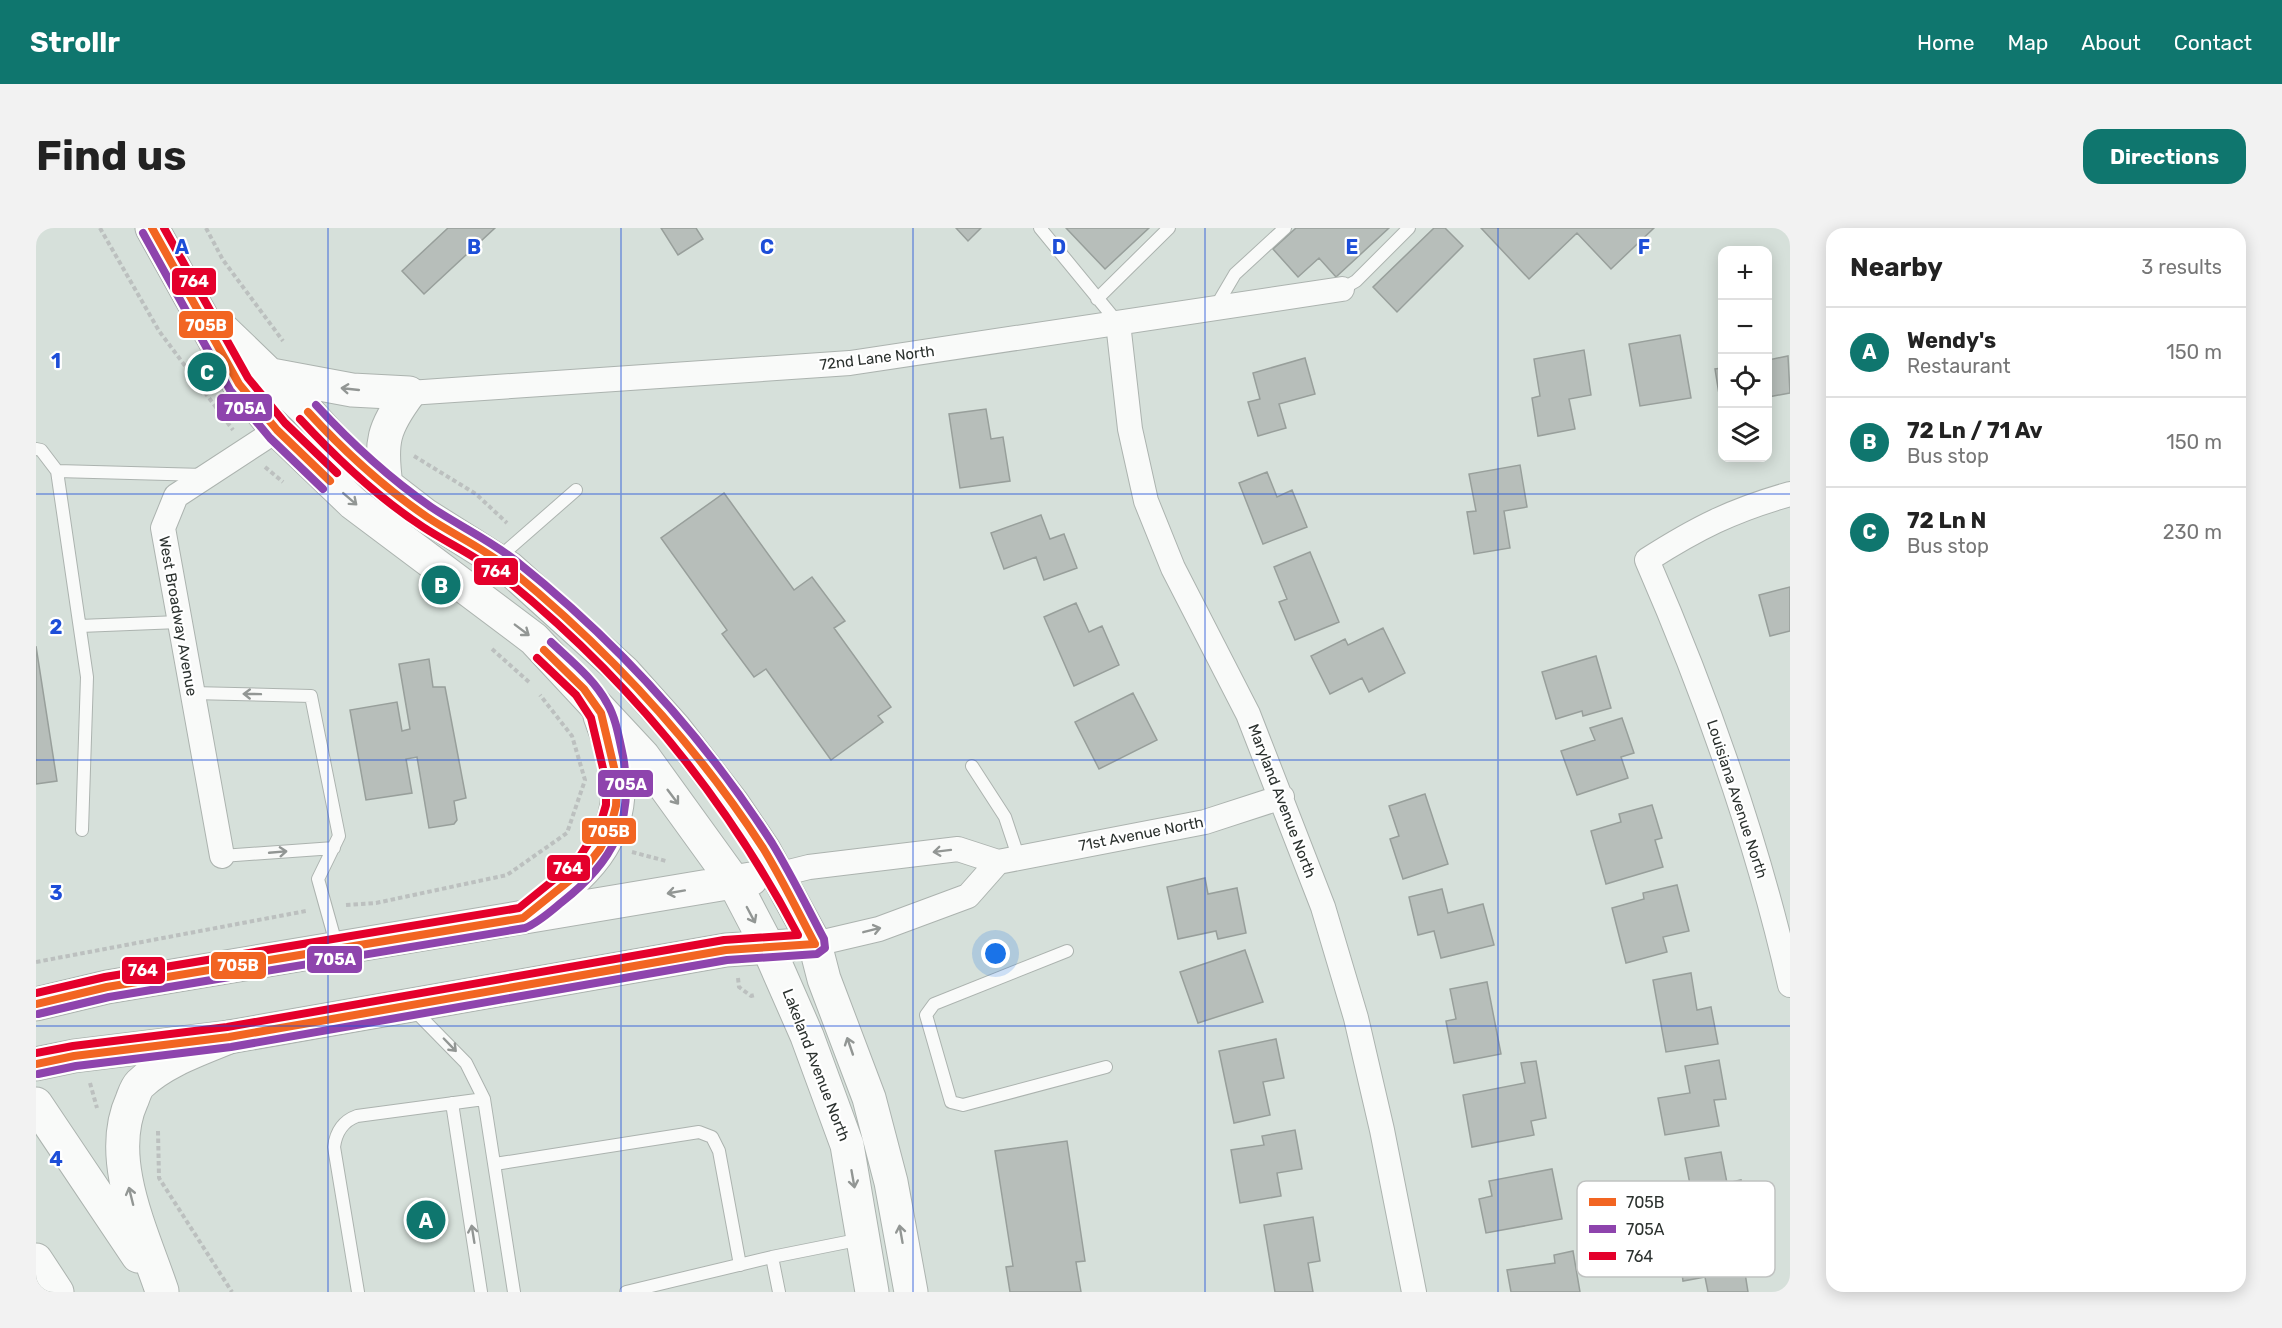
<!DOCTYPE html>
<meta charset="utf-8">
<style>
:root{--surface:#fff;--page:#f2f2f2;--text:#222;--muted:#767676;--line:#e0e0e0;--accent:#0f766e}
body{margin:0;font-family:Rubik,sans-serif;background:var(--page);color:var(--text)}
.controls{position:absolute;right:18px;top:18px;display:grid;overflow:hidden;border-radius:12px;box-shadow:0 3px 15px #0003}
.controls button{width:54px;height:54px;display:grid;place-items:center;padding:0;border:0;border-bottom:2px solid var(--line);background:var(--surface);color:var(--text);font:30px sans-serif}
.you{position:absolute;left:960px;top:726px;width:21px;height:21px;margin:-15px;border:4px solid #fff;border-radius:50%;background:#1a73e8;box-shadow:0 0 0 9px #1a73e833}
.badge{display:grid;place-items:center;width:39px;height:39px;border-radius:50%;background:var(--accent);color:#fff;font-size:20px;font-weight:700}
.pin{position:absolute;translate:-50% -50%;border:3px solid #fff;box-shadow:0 2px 6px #0006}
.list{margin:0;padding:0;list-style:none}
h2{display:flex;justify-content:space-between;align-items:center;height:78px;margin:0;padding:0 24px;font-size:26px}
h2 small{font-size:20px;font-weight:400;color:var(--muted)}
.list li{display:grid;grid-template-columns:39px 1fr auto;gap:18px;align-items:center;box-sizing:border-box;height:90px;padding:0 24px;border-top:2px solid var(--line)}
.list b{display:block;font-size:22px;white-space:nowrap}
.list p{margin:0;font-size:20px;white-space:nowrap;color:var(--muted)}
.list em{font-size:20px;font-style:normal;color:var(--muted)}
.icon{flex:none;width:33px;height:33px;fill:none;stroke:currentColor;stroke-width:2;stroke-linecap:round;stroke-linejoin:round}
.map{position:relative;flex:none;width:1754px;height:1064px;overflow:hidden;border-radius:18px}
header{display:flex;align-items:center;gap:36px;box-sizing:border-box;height:84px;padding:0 30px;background:var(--accent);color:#fff}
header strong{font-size:28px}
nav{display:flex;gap:33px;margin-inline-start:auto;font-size:21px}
.intro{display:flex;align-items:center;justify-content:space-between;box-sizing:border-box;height:144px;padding:0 36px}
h1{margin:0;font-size:42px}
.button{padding:15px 27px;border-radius:18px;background:var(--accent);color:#fff;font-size:21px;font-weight:700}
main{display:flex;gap:36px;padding:0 36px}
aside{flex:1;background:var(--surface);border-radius:18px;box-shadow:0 3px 15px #0003}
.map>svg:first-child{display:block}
.building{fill:#b7beba;stroke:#989f9b;stroke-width:1.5}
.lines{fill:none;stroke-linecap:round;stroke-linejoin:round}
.lane-casing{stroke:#acb3af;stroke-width:14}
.street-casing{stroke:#acb3af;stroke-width:26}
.secondary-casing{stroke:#acb3af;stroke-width:35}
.highway-casing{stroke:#acb3af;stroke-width:35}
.path{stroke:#bcc0bf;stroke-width:4;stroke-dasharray:4.5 3;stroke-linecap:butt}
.lane{stroke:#f9faf9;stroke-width:12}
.street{stroke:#f9faf9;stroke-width:24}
.secondary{stroke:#f9faf9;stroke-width:33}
.highway{stroke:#f9faf9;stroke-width:33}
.bus-1-casing{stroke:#fff;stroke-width:12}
.bus-2-casing{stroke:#fff;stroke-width:12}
.bus-3-casing{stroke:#fff;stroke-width:12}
.bus-1{stroke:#f26522;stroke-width:8}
.bus-2{stroke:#8e44ad;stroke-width:8}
.bus-3{stroke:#e4002b;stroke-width:8}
.oneway{stroke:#929694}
.grid{fill:none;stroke:#1d4ed8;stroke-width:1.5;stroke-opacity:0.55}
.labels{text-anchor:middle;stroke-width:4.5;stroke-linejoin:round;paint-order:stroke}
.street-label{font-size:15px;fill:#2c322f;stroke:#fff}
.key{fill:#fff;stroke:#c0c2c1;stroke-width:1.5}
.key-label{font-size:16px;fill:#2c322f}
.grid-label{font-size:20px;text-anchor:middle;font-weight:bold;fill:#1d4ed8;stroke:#fff;stroke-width:4.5;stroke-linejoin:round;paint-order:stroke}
.line-badge{stroke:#fff;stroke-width:2}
.badge-label{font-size:16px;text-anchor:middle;font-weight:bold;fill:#fff}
</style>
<header>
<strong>Strollr</strong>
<nav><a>Home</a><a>Map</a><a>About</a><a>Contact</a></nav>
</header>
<div class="intro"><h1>Find us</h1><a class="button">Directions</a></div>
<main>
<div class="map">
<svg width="1754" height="1064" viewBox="0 0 1754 1064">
<rect width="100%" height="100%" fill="#d6e0da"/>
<path class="building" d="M 412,0 L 459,0 L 388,66 L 366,43 Z
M 625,0 L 660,0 L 667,11 L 642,27 Z
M 920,0 L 945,0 L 932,13 Z
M 1030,0 L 1113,0 L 1069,41 Z
M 1260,0 L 1353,0 L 1300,49 L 1283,30 L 1262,49 L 1237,21 Z
M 1398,0 L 1409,0 L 1427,18 L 1361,84 L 1337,59 Z
M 1445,0 L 1618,0 L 1575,41 L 1541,5 L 1493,51 Z
M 1644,107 L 1655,170 L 1604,178 L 1593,116 Z
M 1548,122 L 1555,167 L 1533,171 L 1539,201 L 1502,208 L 1496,170 L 1504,168 L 1498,131 Z
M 1752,128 L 1754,165 L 1732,169 L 1732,132 Z
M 1269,130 L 1279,166 L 1243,176 L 1250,200 L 1222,208 L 1212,174 L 1224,171 L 1217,145 Z
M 1686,140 L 1686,185 L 1679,141 Z
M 950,181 L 955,211 L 967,209 L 974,253 L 924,260 L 913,186 Z
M 1484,237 L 1491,279 L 1468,283 L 1474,320 L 1438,326 L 1431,284 L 1440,283 L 1433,246 Z
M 1231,244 L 1241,269 L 1256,262 L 1271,299 L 1227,316 L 1203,255 Z
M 688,265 L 758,362 L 776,349 L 809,393 L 798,400 L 855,479 L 842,488 L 847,494 L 795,532 L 730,441 L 718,449 L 686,406 L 691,402 L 625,310 Z
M 1005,287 L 1014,311 L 1028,306 L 1041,340 L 1008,352 L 1000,329 L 968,341 L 955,305 Z
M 1274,324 L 1303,394 L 1259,412 L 1243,374 L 1251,371 L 1238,339 Z
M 1754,359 L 1754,403 L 1734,408 L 1723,367 Z
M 1040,375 L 1053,404 L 1066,398 L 1083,437 L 1038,458 L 1008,389 Z
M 1347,400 L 1369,445 L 1333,464 L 1326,450 L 1294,466 L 1275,428 L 1309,411 L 1312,417 Z
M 0,418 L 21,553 L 0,556 Z
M 1560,428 L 1575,480 L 1547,488 L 1546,483 L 1520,491 L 1506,444 Z
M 393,431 L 397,459 L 409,459 L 430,570 L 418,573 L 421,592 L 418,596 L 393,600 L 381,529 L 370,531 L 376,565 L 330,572 L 314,482 L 361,474 L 366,503 L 374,501 L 363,436 Z
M 1097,465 L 1121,512 L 1063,541 L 1039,494 Z
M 1586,490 L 1598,525 L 1585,529 L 1592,550 L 1541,567 L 1525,523 L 1559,512 L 1554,500 Z
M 1389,566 L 1412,636 L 1367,651 L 1354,611 L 1363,608 L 1353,578 Z
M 1616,577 L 1626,610 L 1619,612 L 1627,639 L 1570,656 L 1555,603 L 1585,594 L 1583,586 Z
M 1169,650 L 1172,666 L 1201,660 L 1210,705 L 1182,711 L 1180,703 L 1142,711 L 1131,659 Z
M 1641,657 L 1653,703 L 1627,709 L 1631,724 L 1590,735 L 1576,680 L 1608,671 L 1607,665 Z
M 1406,661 L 1412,685 L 1447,676 L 1458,717 L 1405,730 L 1398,703 L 1382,707 L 1373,669 Z
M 1209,722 L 1227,774 L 1162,795 L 1144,744 Z
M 1655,745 L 1661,782 L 1675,779 L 1682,816 L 1630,824 L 1617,752 Z
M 1451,754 L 1465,826 L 1418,835 L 1410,793 L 1420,791 L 1414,761 Z
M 1240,811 L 1248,850 L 1227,854 L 1234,887 L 1198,895 L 1183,823 Z
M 1683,832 L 1690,871 L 1678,872 L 1683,898 L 1629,907 L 1622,870 L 1654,865 L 1649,838 Z
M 1500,833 L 1510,890 L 1495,893 L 1498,907 L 1436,919 L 1427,867 L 1489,855 L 1485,835 Z
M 1259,902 L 1266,941 L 1241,945 L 1245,968 L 1204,975 L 1195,922 L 1228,917 L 1226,908 Z
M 1031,913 L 1049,1033 L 1040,1034 L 1045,1064 L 974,1064 L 970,1039 L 977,1038 L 959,923 Z
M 1685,924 L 1691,955 L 1705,952 L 1713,994 L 1663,1004 L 1649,930 Z
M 1516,941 L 1526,991 L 1450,1005 L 1443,971 L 1456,968 L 1453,953 Z
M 1277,989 L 1284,1033 L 1272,1035 L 1277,1064 L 1239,1064 L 1228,997 Z
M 1704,1013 L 1712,1064 L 1672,1064 L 1669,1049 L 1647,1053 L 1643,1023 Z
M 1537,1023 L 1544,1064 L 1475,1064 L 1471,1042 L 1519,1035 L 1518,1027 Z"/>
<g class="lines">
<defs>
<path id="lane" d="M 1004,0 L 1082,95
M 1306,61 L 1320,53 L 1373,0
M 1061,71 L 1133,0
M 1179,80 L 1199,46 L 1249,0
M 0,221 L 5,222 L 21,243
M 440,366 L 460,332 L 540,262
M 44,398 L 143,394
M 156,465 L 275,468 L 303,608 L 282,651 L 301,719
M 936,538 L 969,589 L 983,631
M 46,602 L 51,449 L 21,243 L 168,247
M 186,628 L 298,620
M 1031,723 L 898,776 L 890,787 L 915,874 L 927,877 L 1070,839
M 377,781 L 430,835 L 448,871 L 478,1064
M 416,875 L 445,1064
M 459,936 L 663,904 L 676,909 L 683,923 L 704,1037
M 736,1029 L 743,1064
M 322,1064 L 298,919 C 300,904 307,893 321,888 L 448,871
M 590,1064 L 736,1029 L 826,1011"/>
<path id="street" d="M 1082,95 L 1094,201 L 1110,273 L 1137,340 L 1212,486 L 1287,679 L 1320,790 L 1346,902 L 1378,1064
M 373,165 L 814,135 L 1306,61
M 1754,266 C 1697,282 1661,300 1611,332 C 1671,470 1721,611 1754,757
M 186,628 L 127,300 L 140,268 L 241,202
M 741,647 L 773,639 L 922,621 L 962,634 L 1169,594 L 1246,569
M 779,716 L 843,701 L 932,668 L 962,634"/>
<path id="secondary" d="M 116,0 L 203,156 L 241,202 L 317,275 L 498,411 L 607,528 L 698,654 L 732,719 L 771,808 L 811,917 L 836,1064
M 185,100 L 272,184 L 309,225 L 389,287 L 473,340 L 588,444 L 639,501 L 697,576 L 728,622 L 779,716 L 788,751 L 833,870 L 855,954 L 875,1064
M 230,146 L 316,162 L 373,165 C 347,200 344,214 350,257
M 495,685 C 546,649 590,612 581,542 C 578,524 570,505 564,488
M 0,776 L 71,759 L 715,651
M 0,836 L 38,828 L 193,809 L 690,722 L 751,718"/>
<path id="highway" d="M 0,876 L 102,1028
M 0,1032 L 21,1064
M 126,1063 C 107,1006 69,931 96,872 C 98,867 100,860 104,856 C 128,833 164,821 193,809"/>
</defs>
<use href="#lane" class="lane-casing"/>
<use href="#street" class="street-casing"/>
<use href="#secondary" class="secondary-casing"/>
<use href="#highway" class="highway-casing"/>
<path class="path" d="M 64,0 L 123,103 L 197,202
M 170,0 L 187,32 L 247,113
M 378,228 L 440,266 L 471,295
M 229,239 L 247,254
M 456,421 L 493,454
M 596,624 L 630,633
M 310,677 L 340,675 L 471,647 L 531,605 L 549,552 L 536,508 L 504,467
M 0,734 L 270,683
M 702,750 L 703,759 L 715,768 L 719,767
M 54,855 L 61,880
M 122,903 L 123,950 L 196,1064"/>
<use href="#lane" class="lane"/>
<use href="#street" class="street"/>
<use href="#secondary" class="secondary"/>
<use href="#highway" class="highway"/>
<defs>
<path id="bus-1" d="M 116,0 L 203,156 L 241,202 L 294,253
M 0,776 L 71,759 L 487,690 L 549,640 L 564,621 L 574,601 L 580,578 L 581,552 L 565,485 L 548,461 L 508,422
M 0,836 L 38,828 L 193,809 L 690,722 L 779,716 C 762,684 746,651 727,620 C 659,515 572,422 475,342 C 449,321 418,307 391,289 C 347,259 308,223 272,184"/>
<path id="bus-2" d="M 107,5 L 194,162 L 234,210 L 287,261
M 2,786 L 73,769 L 489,700 C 502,695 515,683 526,674 C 577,634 599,593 587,528 C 583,510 580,490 571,475 C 558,451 535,433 515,414
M 2,846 L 40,838 L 195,819 L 691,732 L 781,726 L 789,720 L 788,711 C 771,679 755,646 736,615 C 667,508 579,412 480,333 C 454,312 423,298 395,279 C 353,250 315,215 280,177"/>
<path id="bus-3" d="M 128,0 L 212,150 L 249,195 L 301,245
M 0,765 L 69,749 L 483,680 L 541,633 L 564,597 L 570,577 L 570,553 L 555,490 L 540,467 L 501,430
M 0,825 L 37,818 L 191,799 L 688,712 L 762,707 C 689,568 590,448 467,349 C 442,329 413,316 387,299 C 341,269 301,231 264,191"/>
</defs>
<use href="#bus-1" class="bus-1-casing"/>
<use href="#bus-2" class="bus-2-casing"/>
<use href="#bus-3" class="bus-3-casing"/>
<use href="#bus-1" class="bus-1"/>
<use href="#bus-2" class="bus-2"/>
<use href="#bus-3" class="bus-3"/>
</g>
<defs><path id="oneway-shaft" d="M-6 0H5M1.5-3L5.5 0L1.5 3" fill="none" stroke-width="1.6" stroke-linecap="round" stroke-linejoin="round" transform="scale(1.5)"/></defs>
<g class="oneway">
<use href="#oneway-shaft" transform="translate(314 161) rotate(-174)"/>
<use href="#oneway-shaft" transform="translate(314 271) rotate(41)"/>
<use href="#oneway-shaft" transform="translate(486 402) rotate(37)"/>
<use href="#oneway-shaft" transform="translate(216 466) rotate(-179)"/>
<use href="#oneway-shaft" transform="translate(637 569) rotate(53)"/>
<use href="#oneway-shaft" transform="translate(906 623) rotate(173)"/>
<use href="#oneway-shaft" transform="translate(242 624) rotate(-5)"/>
<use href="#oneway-shaft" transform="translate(640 664) rotate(170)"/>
<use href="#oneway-shaft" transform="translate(715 687) rotate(62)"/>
<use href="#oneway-shaft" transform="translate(836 702) rotate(-14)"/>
<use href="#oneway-shaft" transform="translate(414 817) rotate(46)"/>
<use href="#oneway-shaft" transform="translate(814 818) rotate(-109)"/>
<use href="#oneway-shaft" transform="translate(817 951) rotate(80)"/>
<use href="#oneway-shaft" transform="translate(95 968) rotate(-104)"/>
<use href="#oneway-shaft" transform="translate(437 1006) rotate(-99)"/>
<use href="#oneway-shaft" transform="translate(865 1006) rotate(-100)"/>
</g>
<path class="grid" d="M 292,0 L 292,1064M 585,0 L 585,1064M 877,0 L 877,1064M 1169,0 L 1169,1064M 1462,0 L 1462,1064M 0,266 L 1754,266M 0,532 L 1754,532M 0,798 L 1754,798"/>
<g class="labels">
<g class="street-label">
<text transform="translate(841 130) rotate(-7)" y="5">72nd Lane North</text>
<text transform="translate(142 388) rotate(80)" y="5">West Broadway Avenue</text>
<text transform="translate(1701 571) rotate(72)" y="5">Louisiana Avenue North</text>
<text transform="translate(1246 573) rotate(69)" y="5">Maryland Avenue North</text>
<text transform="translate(1105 606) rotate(-11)" y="5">71st Avenue North</text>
<text transform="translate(780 837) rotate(69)" y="5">Lakeland Avenue North</text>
</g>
</g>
<rect x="1541" y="953" width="198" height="96" rx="9" class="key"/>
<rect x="1553" y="970" width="27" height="8" fill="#f26522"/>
<rect x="1553" y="997" width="27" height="8" fill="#8e44ad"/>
<rect x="1553" y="1024" width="27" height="8" fill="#e4002b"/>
<g class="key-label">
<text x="1590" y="980">705B</text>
<text x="1590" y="1007">705A</text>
<text x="1590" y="1034">764</text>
</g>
<g class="grid-label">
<text x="146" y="26">A</text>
<text x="438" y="26">B</text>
<text x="731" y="26">C</text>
<text x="1023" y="26">D</text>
<text x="1316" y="26">E</text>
<text x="1608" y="26">F</text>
<text x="20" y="140">1</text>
<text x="20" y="406">2</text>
<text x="20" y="672">3</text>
<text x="20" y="938">4</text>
</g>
<g class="line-badge">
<rect x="135" y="39" width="46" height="29" rx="6" fill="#e4002b"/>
<rect x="142" y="82" width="56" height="29" rx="6" fill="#f26522"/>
<rect x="180" y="165" width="57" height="29" rx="6" fill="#8e44ad"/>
<rect x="437" y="329" width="46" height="29" rx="6" fill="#e4002b"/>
<rect x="561" y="541" width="57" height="29" rx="6" fill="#8e44ad"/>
<rect x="545" y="589" width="56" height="28" rx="6" fill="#f26522"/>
<rect x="510" y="626" width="45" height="28" rx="6" fill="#e4002b"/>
<rect x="270" y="717" width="57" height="29" rx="6" fill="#8e44ad"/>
<rect x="174" y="723" width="57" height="29" rx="6" fill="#f26522"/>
<rect x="85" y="728" width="45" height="29" rx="6" fill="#e4002b"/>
</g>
<g class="badge-label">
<text x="158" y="59">764</text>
<text x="170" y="103">705B</text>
<text x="209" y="186">705A</text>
<text x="460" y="349">764</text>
<text x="590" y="562">705A</text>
<text x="573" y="609">705B</text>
<text x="532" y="646">764</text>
<text x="299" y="737">705A</text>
<text x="202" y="743">705B</text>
<text x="107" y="748">764</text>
</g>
</svg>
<div class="controls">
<button>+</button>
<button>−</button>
<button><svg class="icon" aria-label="locate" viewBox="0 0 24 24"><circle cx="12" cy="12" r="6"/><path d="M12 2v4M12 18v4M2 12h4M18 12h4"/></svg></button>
<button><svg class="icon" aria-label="layers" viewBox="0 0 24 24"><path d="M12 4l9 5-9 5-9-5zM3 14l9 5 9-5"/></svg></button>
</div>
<div class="you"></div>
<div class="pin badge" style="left:390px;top:992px">A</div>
<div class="pin badge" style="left:405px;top:357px">B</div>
<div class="pin badge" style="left:171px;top:144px">C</div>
</div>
<aside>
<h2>Nearby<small>3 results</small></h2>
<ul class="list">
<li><span class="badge">A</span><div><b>Wendy's</b><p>Restaurant</p></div><em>150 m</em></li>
<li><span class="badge">B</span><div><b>72 Ln / 71 Av</b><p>Bus stop</p></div><em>150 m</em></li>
<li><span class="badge">C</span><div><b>72 Ln N</b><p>Bus stop</p></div><em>230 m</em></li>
</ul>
</aside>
</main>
